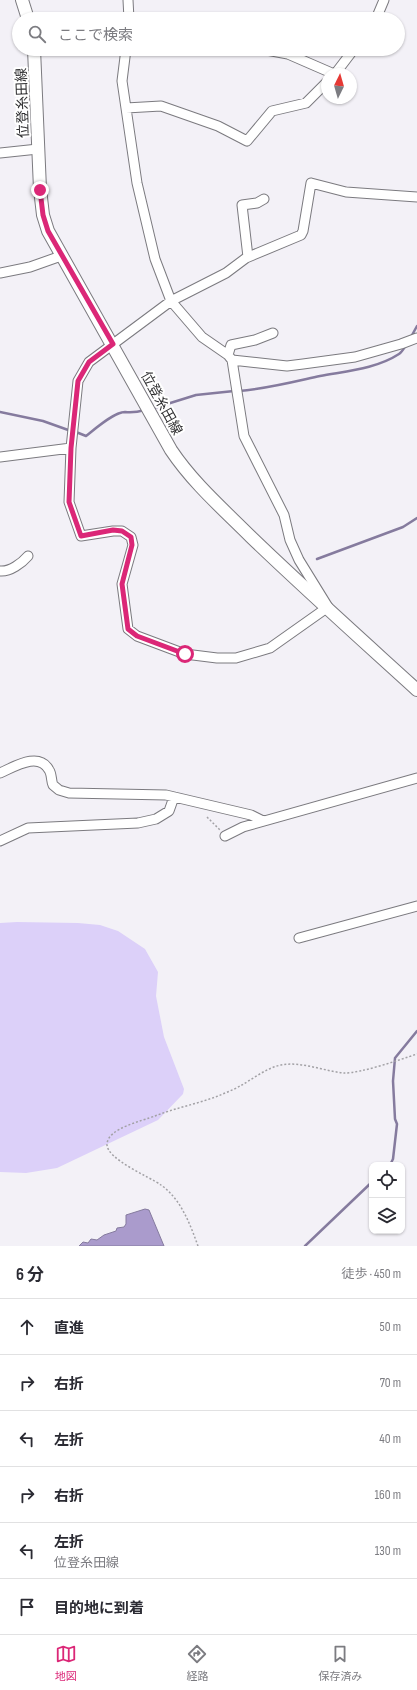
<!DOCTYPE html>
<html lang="ja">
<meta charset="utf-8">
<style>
:root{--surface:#fff;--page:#f2f2f3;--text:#2b2b33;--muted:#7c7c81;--line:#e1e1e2;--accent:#db2777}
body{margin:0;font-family:"Sofia Sans Condensed","Noto Sans JP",sans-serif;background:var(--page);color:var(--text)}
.controls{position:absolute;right:12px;bottom:12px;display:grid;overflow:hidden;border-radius:8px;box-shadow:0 1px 3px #0004}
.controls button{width:36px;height:36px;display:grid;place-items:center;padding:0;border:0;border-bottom:1px solid var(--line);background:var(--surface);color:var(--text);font:20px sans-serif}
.compass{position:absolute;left:321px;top:68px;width:36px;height:36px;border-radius:50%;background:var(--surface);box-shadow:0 1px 3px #0004;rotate:5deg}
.stop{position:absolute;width:12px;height:12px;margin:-9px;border:3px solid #db2777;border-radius:50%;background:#fff}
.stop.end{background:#db2777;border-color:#fff;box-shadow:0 1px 4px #0008}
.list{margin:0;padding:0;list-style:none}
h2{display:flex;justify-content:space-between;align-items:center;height:52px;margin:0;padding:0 16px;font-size:17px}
h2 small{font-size:13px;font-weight:400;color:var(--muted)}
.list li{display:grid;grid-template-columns:26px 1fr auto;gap:12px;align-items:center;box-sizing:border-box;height:56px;padding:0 16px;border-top:1px solid var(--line)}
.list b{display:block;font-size:15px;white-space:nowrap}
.list p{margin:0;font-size:13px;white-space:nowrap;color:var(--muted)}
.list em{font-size:13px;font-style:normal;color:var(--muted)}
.icon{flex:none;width:22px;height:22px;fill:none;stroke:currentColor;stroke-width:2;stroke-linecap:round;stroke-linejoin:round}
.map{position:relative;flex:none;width:417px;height:1246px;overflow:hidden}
.search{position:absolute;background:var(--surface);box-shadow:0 1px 3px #0004;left:12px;right:12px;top:12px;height:44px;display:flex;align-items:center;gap:10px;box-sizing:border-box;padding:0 14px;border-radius:22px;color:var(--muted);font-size:15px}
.sheet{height:388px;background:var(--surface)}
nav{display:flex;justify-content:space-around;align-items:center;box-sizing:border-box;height:56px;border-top:1px solid var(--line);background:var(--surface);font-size:11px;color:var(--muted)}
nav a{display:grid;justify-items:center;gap:2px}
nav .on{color:var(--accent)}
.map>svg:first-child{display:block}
.green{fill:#dcd0f9}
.water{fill:#aa9bcc;stroke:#857b9e}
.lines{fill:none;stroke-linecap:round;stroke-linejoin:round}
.stream{stroke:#857b9e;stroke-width:2.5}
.minor-casing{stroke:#7b7a7f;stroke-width:11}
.secondary-casing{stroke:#7b7a7f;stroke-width:14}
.path{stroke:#a2a1a5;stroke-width:1.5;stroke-dasharray:2 2;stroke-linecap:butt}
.minor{stroke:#fff;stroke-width:9}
.secondary{stroke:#fff;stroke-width:12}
.route{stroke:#db2777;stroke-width:5}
.labels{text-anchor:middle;stroke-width:4;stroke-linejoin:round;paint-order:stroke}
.street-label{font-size:14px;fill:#2f2f31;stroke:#fff}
</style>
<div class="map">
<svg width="417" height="1246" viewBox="0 0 417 1246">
<rect width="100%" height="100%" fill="#f3f1f7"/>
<path class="green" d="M 17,922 L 78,923 L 100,925 L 118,931 L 145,949 L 158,972 L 156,996 L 164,1037 L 184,1089 L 183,1094 L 158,1120 L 57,1168 L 26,1173 L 0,1172 L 0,923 Z"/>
<path class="water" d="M 145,1209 L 149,1210 L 164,1246 L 79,1246 L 83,1242 L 88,1243 L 91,1239 L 97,1240 L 104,1235 L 116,1231 L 117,1228 L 124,1227 L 126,1224 L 126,1215 Z"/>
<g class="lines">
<path class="stream" d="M 411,337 L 417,326
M 239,391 C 266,389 293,382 320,376 C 346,371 376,369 399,354 C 402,352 404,348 406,345
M 151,409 L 196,395 L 234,391
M 0,412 L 43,421 L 71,431
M 76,432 L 86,436 C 95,429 114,412 125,412 C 132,413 138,412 145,410
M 317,559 L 403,527 L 417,518
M 390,1165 L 393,1159 L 397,1124 L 395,1119 L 393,1081 L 395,1058 L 417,1031
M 305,1246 L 372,1182"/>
<defs>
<path id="minor" d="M 128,0 L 129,19
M 376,19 L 384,0
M 126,49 L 122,81 L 137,183 L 155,259 L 171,301 L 202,337 L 228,355 L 232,360 L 244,436 L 284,515 L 290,540 L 299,560 L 328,607 L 270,648 L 236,658 L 217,658 L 185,654 L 137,636 L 128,629 L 122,584 L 133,545 L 131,537 L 122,531 L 113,531 L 81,536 L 69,502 L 71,448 L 78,381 L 89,362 L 171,301 L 226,273 L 246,258 L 301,235 L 303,231 L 311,183 L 346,192 L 417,197
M 261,49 L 288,54 L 334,74
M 335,74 L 354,49
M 126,108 L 161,106 L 218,126 L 247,141 L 272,111 L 306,103 L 327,82
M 0,153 L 38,149
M 248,257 L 242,205 L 257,203 L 264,199
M 0,273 L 30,267 L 61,256
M 228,355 L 231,345 L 255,340 L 273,333
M 232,360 L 287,366 L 303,364 L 355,357 L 401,344 L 417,338
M 0,457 L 71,448
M 0,571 C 10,572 22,563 28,556
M 0,773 C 14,767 39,751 49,770 C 52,774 51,781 53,785 L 59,790 L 69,793 L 166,795 L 251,815 L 263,821
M 225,836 L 243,827 L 417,778
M 0,841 L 28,828 L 138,823 L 156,819 L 169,811 L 174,797
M 299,938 L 417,906"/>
<path id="secondary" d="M 22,0 L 28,19
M 34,49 L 40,189 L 43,215 L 48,231 L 171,450 C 193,483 223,509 251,537 C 305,589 361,639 417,690"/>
</defs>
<use href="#minor" class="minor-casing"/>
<use href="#secondary" class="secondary-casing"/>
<path class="path" d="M 207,817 L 220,830
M 198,1246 C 190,1224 181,1199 161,1185 C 150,1177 106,1159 107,1144 C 108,1128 142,1121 155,1116 C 175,1108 197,1104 218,1096 C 225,1093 233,1090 240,1086 C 253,1079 266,1068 281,1065 C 301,1061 323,1071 344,1073 C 362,1073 399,1060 417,1054"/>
<use href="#minor" class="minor"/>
<use href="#secondary" class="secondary"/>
</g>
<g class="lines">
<path class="route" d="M 40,190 L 43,215 L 48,231 L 113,344 L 89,362 L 78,381 L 71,448 L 69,502 L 81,536 L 113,530 L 122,531 L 131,537 L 132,545 L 122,584 L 128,629 L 137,636 L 185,654"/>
</g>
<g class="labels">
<g class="street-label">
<text transform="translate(22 103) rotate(-92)" y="5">位登糸田線</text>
<text transform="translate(162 403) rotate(61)" y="5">位登糸田線</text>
</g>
</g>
</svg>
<div class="controls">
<button><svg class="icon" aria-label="locate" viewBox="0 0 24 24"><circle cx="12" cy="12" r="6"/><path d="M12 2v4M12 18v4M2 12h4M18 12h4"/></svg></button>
<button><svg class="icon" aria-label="layers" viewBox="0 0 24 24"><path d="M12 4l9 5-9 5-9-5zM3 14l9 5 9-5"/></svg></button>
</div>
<svg class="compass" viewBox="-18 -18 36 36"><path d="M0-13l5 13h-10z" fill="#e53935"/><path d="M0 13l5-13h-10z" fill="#7c7c81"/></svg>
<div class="stop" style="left:185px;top:654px"></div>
<div class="stop end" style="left:40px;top:190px"></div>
<div class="search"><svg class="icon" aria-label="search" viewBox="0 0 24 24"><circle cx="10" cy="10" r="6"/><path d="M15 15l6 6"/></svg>ここで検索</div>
</div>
<section class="sheet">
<h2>6 分<small>徒歩 · 450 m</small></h2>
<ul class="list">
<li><svg class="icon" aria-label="ahead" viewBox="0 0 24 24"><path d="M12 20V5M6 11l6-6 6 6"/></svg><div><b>直進</b></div><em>50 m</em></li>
<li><svg class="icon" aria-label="right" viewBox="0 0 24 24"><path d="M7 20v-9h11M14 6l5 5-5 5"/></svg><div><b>右折</b></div><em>70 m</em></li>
<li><svg class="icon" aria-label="left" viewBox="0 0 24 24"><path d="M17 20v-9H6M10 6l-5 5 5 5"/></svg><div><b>左折</b></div><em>40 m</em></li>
<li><svg class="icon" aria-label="right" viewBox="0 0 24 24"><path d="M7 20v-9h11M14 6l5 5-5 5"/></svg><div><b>右折</b></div><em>160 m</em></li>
<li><svg class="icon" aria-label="left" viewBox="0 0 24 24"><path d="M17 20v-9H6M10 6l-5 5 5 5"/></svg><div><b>左折</b><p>位登糸田線</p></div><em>130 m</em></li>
<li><svg class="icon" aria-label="arrive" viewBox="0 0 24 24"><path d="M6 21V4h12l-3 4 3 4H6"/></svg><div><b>目的地に到着</b></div></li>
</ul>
</section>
<nav>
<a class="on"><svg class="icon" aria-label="map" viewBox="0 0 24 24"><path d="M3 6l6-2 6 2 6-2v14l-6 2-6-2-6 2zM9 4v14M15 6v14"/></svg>地図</a>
<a><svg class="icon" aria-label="directions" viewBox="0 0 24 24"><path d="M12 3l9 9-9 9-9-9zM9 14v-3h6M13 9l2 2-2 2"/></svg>経路</a>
<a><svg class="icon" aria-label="saved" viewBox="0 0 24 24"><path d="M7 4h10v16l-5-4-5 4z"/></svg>保存済み</a>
</nav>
